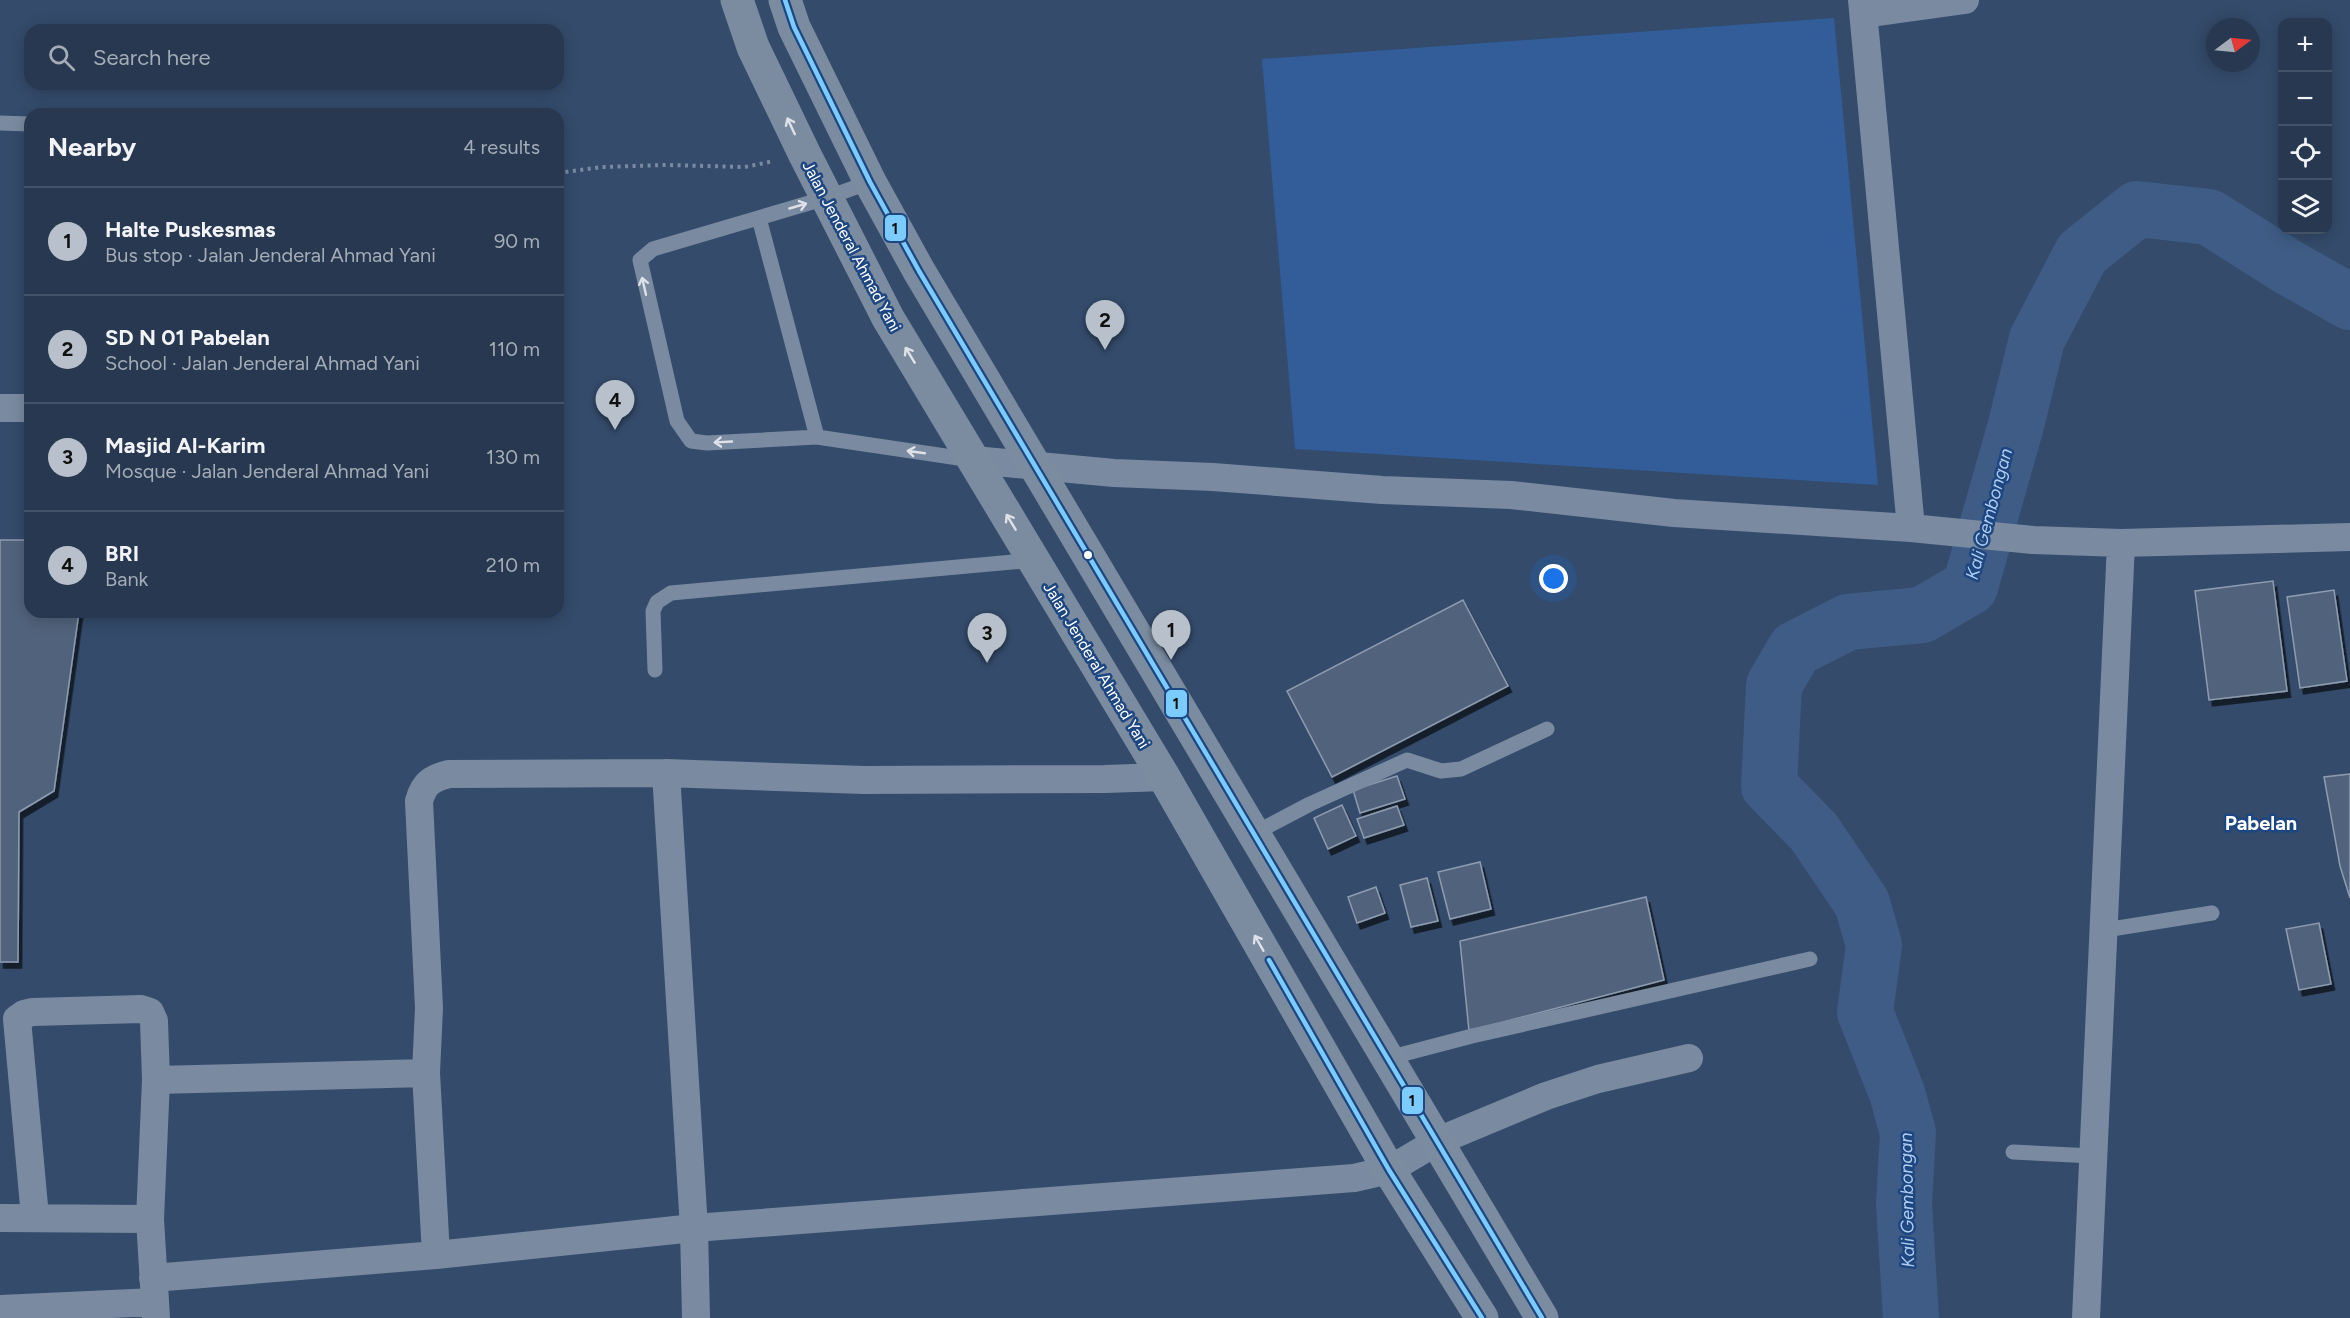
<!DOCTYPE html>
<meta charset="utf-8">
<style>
:root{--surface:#273850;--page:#2f3f57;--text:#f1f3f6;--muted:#a4acb7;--line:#435267;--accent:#b8c0cb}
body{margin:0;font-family:Figtree,sans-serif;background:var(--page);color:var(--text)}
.controls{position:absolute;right:18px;top:18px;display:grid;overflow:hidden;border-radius:12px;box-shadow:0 3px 15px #0003}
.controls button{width:54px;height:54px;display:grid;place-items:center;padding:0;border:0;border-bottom:2px solid var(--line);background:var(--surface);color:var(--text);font:30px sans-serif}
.compass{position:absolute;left:2206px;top:18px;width:54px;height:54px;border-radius:50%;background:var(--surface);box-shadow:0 3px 15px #0003;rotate:74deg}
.you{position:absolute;left:1554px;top:579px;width:21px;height:21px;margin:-15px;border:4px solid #fff;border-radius:50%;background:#1a73e8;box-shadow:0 0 0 9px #1a73e833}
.badge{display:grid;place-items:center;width:39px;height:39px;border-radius:50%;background:var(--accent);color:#111;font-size:20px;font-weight:700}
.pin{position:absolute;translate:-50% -50px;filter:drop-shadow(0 2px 3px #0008)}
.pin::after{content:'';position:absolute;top:32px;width:21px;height:18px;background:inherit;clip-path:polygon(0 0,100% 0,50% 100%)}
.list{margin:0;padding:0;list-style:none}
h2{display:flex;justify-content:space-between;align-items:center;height:78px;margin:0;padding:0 24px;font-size:26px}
h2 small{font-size:20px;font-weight:400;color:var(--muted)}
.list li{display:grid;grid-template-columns:39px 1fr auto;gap:18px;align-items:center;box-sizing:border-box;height:108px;padding:0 24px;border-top:2px solid var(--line)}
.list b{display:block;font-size:22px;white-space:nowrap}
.list p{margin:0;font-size:20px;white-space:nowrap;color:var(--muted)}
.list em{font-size:20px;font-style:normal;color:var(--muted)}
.icon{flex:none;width:33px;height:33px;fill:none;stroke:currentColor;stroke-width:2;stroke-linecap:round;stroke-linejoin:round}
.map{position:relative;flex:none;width:2350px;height:1318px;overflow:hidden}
.search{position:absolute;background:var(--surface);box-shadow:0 3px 15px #0003;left:24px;top:24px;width:540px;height:66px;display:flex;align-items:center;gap:15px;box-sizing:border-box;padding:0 21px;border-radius:18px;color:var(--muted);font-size:22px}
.panel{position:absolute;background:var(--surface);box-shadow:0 3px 15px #0003;left:24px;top:108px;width:540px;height:510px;border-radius:18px}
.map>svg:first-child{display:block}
.pitch{fill:#325d99}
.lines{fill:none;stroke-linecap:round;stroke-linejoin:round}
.river{stroke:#3e5c85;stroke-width:56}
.building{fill:#51637c;stroke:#8e9cb0;stroke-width:1.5;filter:url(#shadow)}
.path{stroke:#7a8ba1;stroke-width:4;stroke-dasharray:3 4.5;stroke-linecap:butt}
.lane{stroke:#7a8ba1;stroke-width:15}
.street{stroke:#7a8ba1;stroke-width:28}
.highway{stroke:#7b8ca1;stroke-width:33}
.bus-1-casing{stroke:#1e4781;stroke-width:9}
.bus-1{stroke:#7bccfc;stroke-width:4.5}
.oneway{stroke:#dee2e8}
.bus-dot{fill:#fff;stroke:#1e4781;stroke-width:2}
.labels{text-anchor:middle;stroke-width:5;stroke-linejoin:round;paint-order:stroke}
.street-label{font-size:16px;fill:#fff;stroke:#1e4781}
.water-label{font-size:18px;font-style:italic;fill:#afccf0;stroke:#1e4781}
.quarter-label{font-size:20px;font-weight:bold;fill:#fff;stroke:#1e4781}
.line-badge{stroke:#1e4781;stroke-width:2}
.pale-badge-label{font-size:16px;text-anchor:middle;font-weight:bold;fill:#111}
</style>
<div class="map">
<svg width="2350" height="1318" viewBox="0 0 2350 1318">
<defs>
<filter id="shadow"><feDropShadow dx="3.5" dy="6" stdDeviation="0" flood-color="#0009"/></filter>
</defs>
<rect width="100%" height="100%" fill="#344b6b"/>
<path class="pitch" d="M 1834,18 L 1878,485 L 1295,449 L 1262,59 Z"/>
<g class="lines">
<path class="river" d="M 1911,1318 L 1904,1204 L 1908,1133 L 1897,1093 L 1865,1012 L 1874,945 L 1862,903 L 1814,832 L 1769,786 L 1774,685 L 1795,649 L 1848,622 L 1922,615 L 1970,587 L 2016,425 L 2037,339 L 2082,253 L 2137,209 L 2209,217 L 2288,267 L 2350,302"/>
</g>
<path class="building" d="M 0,540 L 30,540 L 30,612 L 79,612 L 54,791 L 19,812 L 18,962 L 0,962 Z
M 2273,581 L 2287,691 L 2209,700 L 2195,591 Z
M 2334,590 L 2347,681 L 2300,688 L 2287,597 Z
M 1463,600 L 1508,686 L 1332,777 L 1287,691 Z
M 2350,774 L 2350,898 L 2340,866 L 2324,777 Z
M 1397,776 L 1405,799 L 1360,813 L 1353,790 Z
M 1342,805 L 1356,836 L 1328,849 L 1314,818 Z
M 1397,806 L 1404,825 L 1364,838 L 1357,819 Z
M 1480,862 L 1491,909 L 1450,919 L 1438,872 Z
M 1427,878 L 1438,921 L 1411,927 L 1400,885 Z
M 1376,887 L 1385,913 L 1357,923 L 1348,897 Z
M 1646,897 L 1664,980 L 1469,1031 L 1460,941 Z
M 2319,923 L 2331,984 L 2299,990 L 2286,929 Z"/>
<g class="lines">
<path class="path" d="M 558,173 L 602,167 L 666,165 L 745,167 L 774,161"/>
<path class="lane" d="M 0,123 L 30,124
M 870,182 L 826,198 L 653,249 L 640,260 L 677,421 L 691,441 L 707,443 L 817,437 L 972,460
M 759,218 L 817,437
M 655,670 L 653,611 L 657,602 L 671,593 L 1034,560
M 1253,834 L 1310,804 L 1407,760 L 1441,771 L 1461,769 L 1547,729
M 2105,930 L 2212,913
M 1388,1058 L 1472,1036 L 1810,959
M 2013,1152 L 2093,1156"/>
<path class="street" d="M 1862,0 L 1911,528
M 1864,14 L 1965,0
M 0,408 L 30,408
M 974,460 L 1114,473 L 1213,477 L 1382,490 L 1511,495 L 1674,513 L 1911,528 L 2033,540 L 2121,543 L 2350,537
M 666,773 L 694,1228 L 1354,1178 L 1389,1170 L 1438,1141 L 1546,1096 L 1598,1079 L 1689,1058
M 426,1073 L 436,1255
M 156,1080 L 426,1073 L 429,1008 L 419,801 C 424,783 432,778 449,774 L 666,773 L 864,780 L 1105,779 L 1164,777
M 35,1217 L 17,1019 L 24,1014 L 33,1012 L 141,1009 L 150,1012 L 154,1021 L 156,1080 L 150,1219 L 156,1318
M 0,1218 L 150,1219
M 153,1278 L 436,1255 L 694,1228 L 696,1318
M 0,1309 L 155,1302
M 2086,1318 L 2121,543"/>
<path class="highway" d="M 737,0 L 753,47 L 805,155 L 888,318 L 1164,777 L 1389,1170 L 1482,1318
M 785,0 L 794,27 L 870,182 L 919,271 L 1542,1318"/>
<defs>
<path id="bus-1" d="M 785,0 L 794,27 L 870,182 L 919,271 L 1542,1318
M 1269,960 L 1389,1170 L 1482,1318"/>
</defs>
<use href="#bus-1" class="bus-1-casing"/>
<use href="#bus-1" class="bus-1"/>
</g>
<defs><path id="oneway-shaft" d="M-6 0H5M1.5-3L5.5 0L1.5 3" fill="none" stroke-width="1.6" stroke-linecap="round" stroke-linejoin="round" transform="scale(1.5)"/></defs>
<g class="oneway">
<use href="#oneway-shaft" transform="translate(791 126) rotate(-115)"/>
<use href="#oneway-shaft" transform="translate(798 206) rotate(-16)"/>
<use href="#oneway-shaft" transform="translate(644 286) rotate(-103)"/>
<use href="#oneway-shaft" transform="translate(910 355) rotate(-121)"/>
<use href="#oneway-shaft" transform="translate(723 442) rotate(177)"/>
<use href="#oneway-shaft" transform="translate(916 452) rotate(-172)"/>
<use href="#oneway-shaft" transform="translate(1011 522) rotate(-121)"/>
<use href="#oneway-shaft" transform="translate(1259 943) rotate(-120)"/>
</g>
<circle class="bus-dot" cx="1088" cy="555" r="5"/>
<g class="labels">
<g class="street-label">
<text transform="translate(852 246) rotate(62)" y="6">Jalan Jenderal Ahmad Yani</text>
<text transform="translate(1097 665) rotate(59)" y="6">Jalan Jenderal Ahmad Yani</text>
</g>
<g class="water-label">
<text transform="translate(1989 514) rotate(-75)" y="6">Kali Gembongan</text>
<text transform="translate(1907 1200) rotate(-91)" y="6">Kali Gembongan</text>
</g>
<g class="quarter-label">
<text x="2261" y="830">Pabelan</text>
</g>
</g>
<g class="line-badge">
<rect x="884" y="214" width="23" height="28" rx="6" fill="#7bccfc"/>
<rect x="1165" y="689" width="23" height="29" rx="6" fill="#7bccfc"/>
<rect x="1401" y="1086" width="23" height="29" rx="6" fill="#7bccfc"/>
</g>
<g class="pale-badge-label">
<text x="895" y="234">1</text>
<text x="1176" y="709">1</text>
<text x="1412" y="1106">1</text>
</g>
</svg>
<div class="controls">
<button>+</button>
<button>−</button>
<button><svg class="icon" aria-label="locate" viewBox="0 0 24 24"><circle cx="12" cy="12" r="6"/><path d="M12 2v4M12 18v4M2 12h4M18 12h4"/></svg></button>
<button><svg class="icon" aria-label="layers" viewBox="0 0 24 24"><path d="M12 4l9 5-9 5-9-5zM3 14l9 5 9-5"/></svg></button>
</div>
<svg class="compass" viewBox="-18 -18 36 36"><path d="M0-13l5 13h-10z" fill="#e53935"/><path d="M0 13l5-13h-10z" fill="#a4acb7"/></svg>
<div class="you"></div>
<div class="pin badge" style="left:1171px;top:660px">1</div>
<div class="pin badge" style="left:1105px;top:350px">2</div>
<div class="pin badge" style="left:987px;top:663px">3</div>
<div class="pin badge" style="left:615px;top:430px">4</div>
<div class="search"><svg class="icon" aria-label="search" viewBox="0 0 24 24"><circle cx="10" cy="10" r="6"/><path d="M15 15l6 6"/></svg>Search here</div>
<section class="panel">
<h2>Nearby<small>4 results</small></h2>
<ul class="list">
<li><span class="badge">1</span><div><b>Halte Puskesmas</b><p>Bus stop · Jalan Jenderal Ahmad Yani</p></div><em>90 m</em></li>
<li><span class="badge">2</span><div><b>SD N 01 Pabelan</b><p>School · Jalan Jenderal Ahmad Yani</p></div><em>110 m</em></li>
<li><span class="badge">3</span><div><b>Masjid Al-Karim</b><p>Mosque · Jalan Jenderal Ahmad Yani</p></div><em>130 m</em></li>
<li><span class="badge">4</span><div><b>BRI</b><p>Bank</p></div><em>210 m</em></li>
</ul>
</section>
</div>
